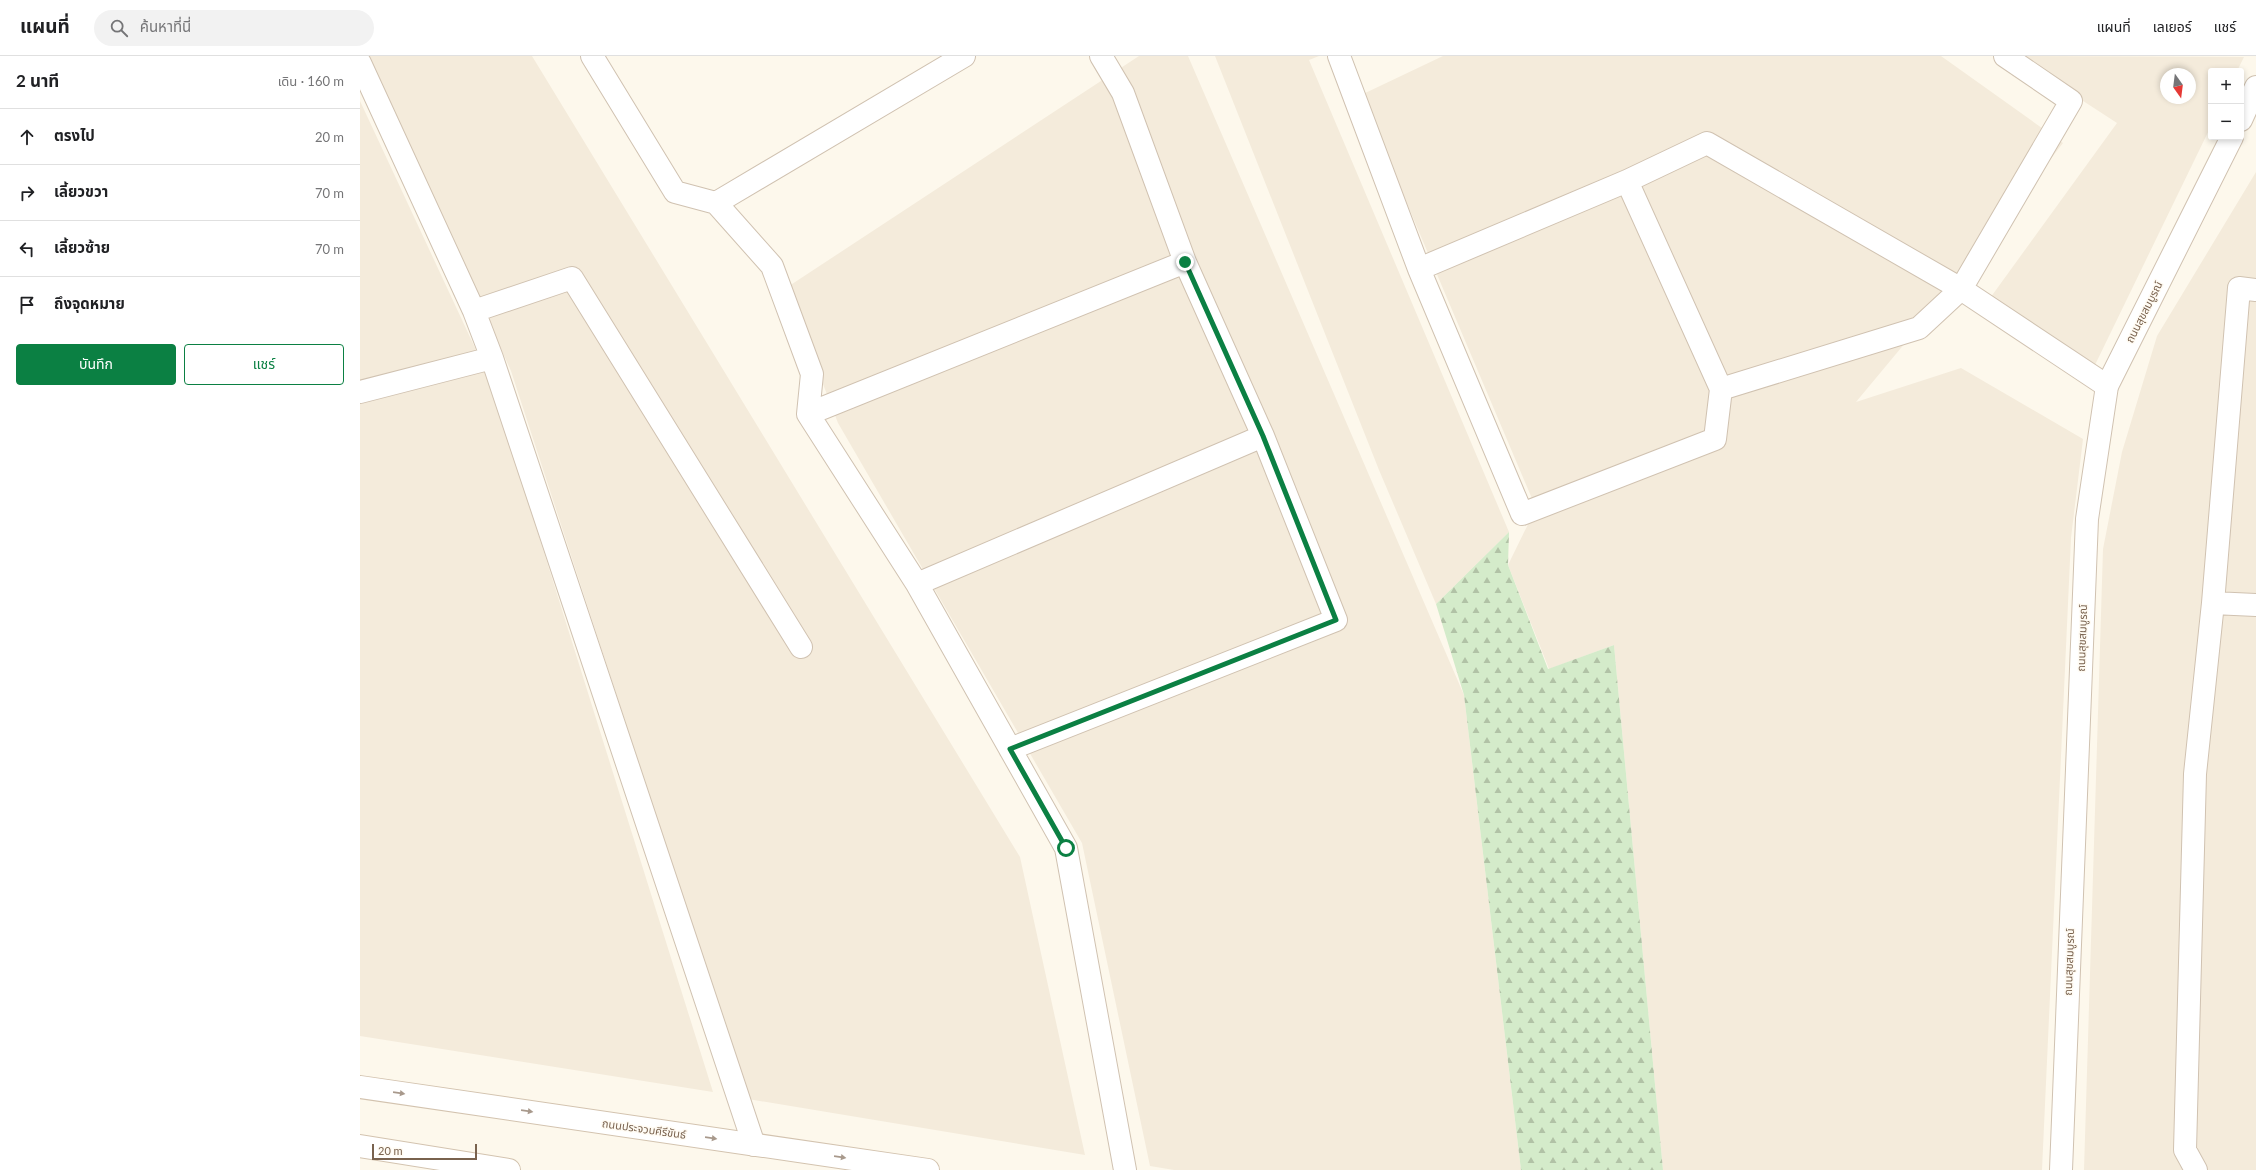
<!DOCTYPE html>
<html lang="th">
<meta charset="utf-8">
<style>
:root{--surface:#fff;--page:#f2f2f2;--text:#202124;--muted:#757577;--line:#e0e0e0;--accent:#0b8043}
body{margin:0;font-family:Lato,"Noto Sans Thai",sans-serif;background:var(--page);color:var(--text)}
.controls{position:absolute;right:12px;top:12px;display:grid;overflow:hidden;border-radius:4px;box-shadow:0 2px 6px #0003}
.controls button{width:36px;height:36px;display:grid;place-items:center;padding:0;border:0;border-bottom:1px solid var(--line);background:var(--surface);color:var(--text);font:20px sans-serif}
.compass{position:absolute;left:1800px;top:12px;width:36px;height:36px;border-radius:50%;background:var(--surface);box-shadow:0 2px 6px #0003;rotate:166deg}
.scale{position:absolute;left:12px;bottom:10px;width:105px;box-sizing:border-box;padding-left:4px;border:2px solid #79624e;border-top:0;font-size:11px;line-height:14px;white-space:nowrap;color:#79624e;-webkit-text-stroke:3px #fffbf3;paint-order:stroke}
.stop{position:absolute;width:12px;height:12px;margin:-9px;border:3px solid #0b8043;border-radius:50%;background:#fff}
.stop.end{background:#0b8043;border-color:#fff;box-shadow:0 1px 4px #0008}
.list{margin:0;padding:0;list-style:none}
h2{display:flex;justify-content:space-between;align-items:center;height:52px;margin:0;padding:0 16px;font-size:17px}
h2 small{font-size:13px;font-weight:400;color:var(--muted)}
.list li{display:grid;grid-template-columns:26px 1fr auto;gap:12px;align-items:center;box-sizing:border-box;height:56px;padding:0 16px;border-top:1px solid var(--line)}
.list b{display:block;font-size:15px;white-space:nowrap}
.list em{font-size:13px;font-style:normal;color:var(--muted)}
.actions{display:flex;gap:8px;padding:12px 16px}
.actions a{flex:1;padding:9px 0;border:1px solid var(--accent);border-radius:4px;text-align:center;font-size:14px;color:var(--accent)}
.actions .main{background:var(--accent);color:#fff}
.icon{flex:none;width:22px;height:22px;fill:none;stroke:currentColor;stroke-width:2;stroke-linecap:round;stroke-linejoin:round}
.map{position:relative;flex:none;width:1896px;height:1114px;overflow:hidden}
header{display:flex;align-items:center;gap:24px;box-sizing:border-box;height:56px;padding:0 20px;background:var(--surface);border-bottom:1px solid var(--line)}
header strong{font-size:19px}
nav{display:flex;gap:22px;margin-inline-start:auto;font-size:14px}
.search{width:280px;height:36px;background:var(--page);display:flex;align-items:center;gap:10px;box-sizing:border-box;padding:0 14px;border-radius:22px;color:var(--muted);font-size:15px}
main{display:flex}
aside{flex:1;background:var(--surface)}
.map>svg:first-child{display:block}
.residential{fill:#f4ebdb;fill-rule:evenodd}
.forest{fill:url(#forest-firs)}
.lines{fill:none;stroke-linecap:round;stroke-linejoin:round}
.minor-casing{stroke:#d0c2b1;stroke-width:24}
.tertiary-casing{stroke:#d0c2b1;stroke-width:24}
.secondary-casing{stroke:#d3c3af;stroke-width:24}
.minor{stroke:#fff;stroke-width:22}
.tertiary{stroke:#fff;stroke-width:22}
.secondary{stroke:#fff;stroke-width:22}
.oneway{fill:#a8998c}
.route{stroke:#0b8043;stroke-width:5}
.labels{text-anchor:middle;stroke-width:3;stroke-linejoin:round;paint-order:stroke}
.street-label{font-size:11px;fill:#79624e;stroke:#fffbf3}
</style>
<header>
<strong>แผนที่</strong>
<div class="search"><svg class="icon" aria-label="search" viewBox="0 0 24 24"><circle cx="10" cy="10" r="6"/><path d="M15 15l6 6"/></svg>ค้นหาที่นี่</div>
<nav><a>แผนที่</a><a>เลเยอร์</a><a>แชร์</a></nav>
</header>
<main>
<aside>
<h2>2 นาที<small>เดิน · 160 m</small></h2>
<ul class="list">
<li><svg class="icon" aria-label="ahead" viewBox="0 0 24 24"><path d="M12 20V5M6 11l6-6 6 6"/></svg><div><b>ตรงไป</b></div><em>20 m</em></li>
<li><svg class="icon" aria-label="right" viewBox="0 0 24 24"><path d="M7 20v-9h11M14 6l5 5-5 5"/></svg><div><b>เลี้ยวขวา</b></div><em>70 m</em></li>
<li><svg class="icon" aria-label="left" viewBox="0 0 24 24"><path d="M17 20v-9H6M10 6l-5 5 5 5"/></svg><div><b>เลี้ยวซ้าย</b></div><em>70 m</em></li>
<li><svg class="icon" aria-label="arrive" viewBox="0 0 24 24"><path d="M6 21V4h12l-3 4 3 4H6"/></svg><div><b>ถึงจุดหมาย</b></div></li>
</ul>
<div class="actions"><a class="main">บันทึก</a><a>แชร์</a></div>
</aside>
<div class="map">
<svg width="1896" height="1114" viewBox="0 0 1896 1114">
<defs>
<pattern id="forest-firs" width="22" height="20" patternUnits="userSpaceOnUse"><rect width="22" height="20" fill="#d4ebca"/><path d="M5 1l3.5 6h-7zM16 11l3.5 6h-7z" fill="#b1c2a6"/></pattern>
</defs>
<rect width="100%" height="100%" fill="#fdf8ec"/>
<path class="residential" d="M 9,0 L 172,0 L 660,801 L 725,1099 L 388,1043 L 151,315 Z
M 779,0 L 828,0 L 1104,639 L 1161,1114 L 814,1114 L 790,1110 L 722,787 L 478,367 L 426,232 Z
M 855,0 L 959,0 L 949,4 L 1149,476 L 1076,548 L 1019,414 Z
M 1083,0 L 1581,0 L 1703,87 L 1590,233 L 1496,346 L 1601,312 L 1723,383 L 1711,482 L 1682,1114 L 1303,1114 L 1254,589 L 1189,613 L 1148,509 L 1176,452 L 1001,39 Z
M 1654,0 L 1884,1 L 1877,15 L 1851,15 L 1851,70 L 1734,311 L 1620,256 L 1757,67 ZM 1806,18 L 1830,18 L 1830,42 L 1806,42 Z
M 0,45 L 130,324 L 353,1036 L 0,980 Z
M 1896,116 L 1896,1114 L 1724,1114 L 1743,493 L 1762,396 L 1797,280 Z"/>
<path class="forest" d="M 1149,476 L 1148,509 L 1188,613 L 1254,589 L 1303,1114 L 1161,1114 L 1104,639 L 1076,548 Z"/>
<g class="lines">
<defs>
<path id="minor" d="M 232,0 L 315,136 L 356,147 L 412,210 L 452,318 L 448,358
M 979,0 L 1059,213 L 1162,458 L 1355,383 L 1361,333 L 1559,272 L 1601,233 L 1711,45 L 1645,0
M 0,7 L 114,255 L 132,302 L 394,1089
M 1267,125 L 1361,333
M 356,147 L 604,0
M 1059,213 L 1267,125 L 1347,87 L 1601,233 L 1747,330
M 114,255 L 212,222 L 441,591
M 0,336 L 132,302
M 557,528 L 903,380
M 1853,547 L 1896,549
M 650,693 L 976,564 L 903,380 L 825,206 L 763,37 L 741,0
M 765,1114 L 706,792 L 557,528 L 448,358 L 825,206
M 1836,1114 L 1825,1094 L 1835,718 L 1853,547 L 1879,232 L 1896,234"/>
<path id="tertiary" d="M 1881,64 L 1896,31
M 1701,1114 L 1727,463 L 1747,330 L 1872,81"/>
<path id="secondary" d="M 0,1031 L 568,1114
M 0,1090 L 149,1114"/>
</defs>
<use href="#minor" class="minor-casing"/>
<use href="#tertiary" class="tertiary-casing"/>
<use href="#secondary" class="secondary-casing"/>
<use href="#minor" class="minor"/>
<use href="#tertiary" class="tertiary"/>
<use href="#secondary" class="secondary"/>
</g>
<defs><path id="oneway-solid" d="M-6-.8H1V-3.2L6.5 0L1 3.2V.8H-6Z"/></defs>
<g class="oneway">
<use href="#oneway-solid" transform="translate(39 1037) rotate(8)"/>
<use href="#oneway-solid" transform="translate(167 1055) rotate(8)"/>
<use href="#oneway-solid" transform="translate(351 1082) rotate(8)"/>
<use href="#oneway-solid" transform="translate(480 1101) rotate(8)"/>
</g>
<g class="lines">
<path class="route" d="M 706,792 L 650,693 L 976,564 L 903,380 L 825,206"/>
</g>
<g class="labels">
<g class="street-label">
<text transform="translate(1784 256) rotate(-63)" y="4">ถนนสุขสมบูรณ์</text>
<text transform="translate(1722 582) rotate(-88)" y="4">ถนนสุขสมบูรณ์</text>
<text transform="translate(1709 906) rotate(-88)" y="4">ถนนสุขสมบูรณ์</text>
<text transform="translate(284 1073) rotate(8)" y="4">ถนนประจวบคีรีขันธ์</text>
</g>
</g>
</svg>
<div class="controls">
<button>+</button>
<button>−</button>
</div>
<svg class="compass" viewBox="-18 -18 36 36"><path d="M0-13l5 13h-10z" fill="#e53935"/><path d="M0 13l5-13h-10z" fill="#757577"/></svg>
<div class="scale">20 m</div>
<div class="stop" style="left:706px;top:792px"></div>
<div class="stop end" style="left:825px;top:206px"></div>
</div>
</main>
